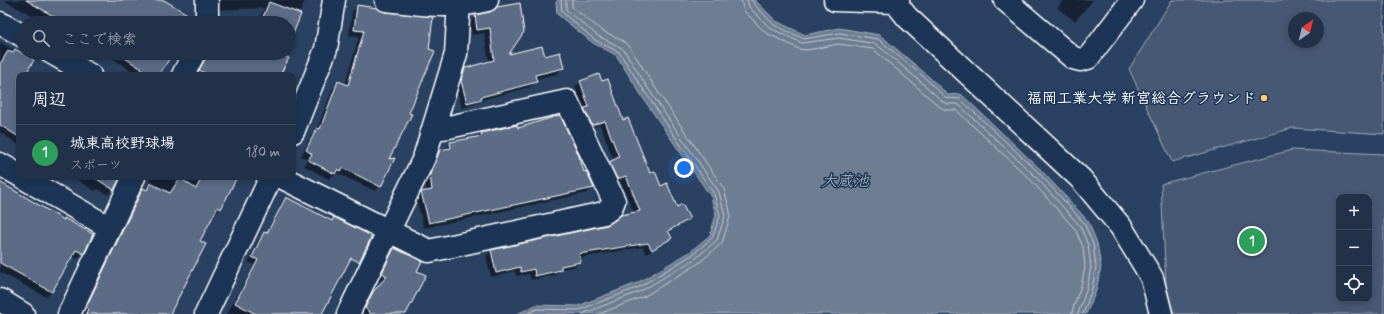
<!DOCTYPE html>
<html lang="ja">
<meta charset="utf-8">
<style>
:root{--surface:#203149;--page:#283950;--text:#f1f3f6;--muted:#a2a9b4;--line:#3d4c61;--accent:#ffd166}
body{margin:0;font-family:Mynerve,"Klee One",sans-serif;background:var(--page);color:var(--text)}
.controls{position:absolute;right:12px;bottom:12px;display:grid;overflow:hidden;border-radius:8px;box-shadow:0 2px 6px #0003}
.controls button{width:36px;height:36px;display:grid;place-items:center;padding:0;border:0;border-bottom:1px solid var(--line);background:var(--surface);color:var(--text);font:20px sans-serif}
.compass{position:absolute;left:1288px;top:12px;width:36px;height:36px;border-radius:50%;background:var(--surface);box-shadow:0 2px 6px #0003;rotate:35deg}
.you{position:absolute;left:684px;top:168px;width:14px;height:14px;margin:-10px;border:3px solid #fff;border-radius:50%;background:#1a73e8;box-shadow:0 0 0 6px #1a73e833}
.badge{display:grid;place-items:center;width:26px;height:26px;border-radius:50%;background:var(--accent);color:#fff;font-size:13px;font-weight:700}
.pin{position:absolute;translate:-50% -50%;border:2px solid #fff;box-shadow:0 1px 4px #0006}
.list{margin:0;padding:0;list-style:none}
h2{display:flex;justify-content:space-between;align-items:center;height:52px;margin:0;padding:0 16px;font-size:17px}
h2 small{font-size:13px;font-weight:400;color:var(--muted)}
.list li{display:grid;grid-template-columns:26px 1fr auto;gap:12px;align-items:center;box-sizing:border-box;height:56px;padding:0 16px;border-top:1px solid var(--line)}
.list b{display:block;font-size:15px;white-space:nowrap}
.list p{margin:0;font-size:13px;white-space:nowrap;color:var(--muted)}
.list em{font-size:13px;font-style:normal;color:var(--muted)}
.icon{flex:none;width:22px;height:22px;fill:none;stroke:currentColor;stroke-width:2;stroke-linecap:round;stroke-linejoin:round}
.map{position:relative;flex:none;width:1384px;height:314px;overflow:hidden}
.search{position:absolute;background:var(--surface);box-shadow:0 2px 6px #0003;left:16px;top:16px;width:280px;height:44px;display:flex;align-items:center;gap:10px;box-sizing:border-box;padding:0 14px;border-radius:22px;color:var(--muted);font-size:15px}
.panel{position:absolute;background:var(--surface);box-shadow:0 2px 6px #0003;left:16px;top:72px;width:280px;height:108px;border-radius:8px}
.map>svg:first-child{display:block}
.green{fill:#465975;stroke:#a2acba;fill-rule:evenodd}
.water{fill:#6d7d92;stroke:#a7b1be}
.shadow{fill:#0007}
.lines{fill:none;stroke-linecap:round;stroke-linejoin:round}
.shore{stroke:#c5cbd3;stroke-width:1}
.building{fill:#5b6c86;stroke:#fff}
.minor-casing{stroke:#fff;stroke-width:25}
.tertiary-casing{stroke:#fff;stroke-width:25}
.minor{stroke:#1d3557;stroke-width:22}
.tertiary{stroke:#1d3557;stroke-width:22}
.poi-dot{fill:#ffd166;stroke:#1d3557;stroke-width:1.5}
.labels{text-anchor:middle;stroke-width:3;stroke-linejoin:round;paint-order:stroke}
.poi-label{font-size:15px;font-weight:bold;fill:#fff;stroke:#1d3557;text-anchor:end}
.water-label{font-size:16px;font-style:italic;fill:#b6bec8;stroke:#1d3557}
</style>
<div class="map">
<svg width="1384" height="314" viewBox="0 0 1384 314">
<rect width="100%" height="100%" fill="#2a4161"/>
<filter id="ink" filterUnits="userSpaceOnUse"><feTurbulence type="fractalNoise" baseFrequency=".025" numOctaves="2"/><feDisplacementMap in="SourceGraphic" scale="8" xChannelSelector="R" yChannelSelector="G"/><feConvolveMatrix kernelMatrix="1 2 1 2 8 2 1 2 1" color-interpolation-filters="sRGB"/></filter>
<g filter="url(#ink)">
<path class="green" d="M 1172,0 L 1384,0 L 1384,134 L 1293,128 L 1172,162 L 1129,69 ZM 1294,18 L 1318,18 L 1318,42 L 1294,42 Z
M 1292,150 L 1384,154 L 1384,314 L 1174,314 L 1166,284 L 1161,184 ZM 1339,197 L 1369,197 L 1369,299 L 1339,299 Z"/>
<path class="water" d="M 558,0 L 755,0 L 776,21 L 805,35 L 839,28 L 880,35 L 927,75 L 948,95 L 961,94 L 1040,169 L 1088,221 L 1097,243 L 1101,267 L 1096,291 L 1086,314 L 517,314 L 536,305 L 578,306 L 637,283 L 690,252 L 710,235 L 716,215 L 711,197 L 645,101 L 616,55 L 593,43 L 557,14 L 556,2 Z"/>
<path class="shadow" d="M 3,0 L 162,0 L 192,23 L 52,23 L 42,17 L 40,20 Z
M 215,0 L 305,0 L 289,43 L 289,23 L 258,23 L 264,8 L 216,10 Z
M 1063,0 L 1093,0 L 1075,21 L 1057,8 Z
M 357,6 L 376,9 L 387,160 L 380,186 L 375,191 L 337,173 L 335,176 L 333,175 L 329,179 L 304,166 L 307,159 L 301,156 L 312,134 L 317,129 L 333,88 L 338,83 L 345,85 L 359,36 L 349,35 L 352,12 Z
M 490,13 L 506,56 L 544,57 L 563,68 L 557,74 L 535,79 L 536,81 L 530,87 L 478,101 L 475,104 L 462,108 L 456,87 L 459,75 L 465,69 L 489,62 L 484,33 L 472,35 L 470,22 L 476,16 Z
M 0,42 L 33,61 L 26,72 L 30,75 L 19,75 L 19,145 L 0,132 Z
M 105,53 L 179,53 L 173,59 L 169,57 L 158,75 L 137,75 Z
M 200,53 L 285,53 L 279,75 L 195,75 Z
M 580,82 L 623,122 L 650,174 L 677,209 L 689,218 L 684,223 L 667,233 L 670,238 L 665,243 L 646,254 L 643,247 L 579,258 L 580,262 L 574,267 L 561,269 L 555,275 L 531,280 L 529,274 L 516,276 L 515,271 L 491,277 L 486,256 L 491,251 L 607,226 L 634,213 L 620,180 L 612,183 L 605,168 L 610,163 L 614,161 L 600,125 L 587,130 L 580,114 L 584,110 L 575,87 Z
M 517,129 L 583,174 L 593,188 L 587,193 L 424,228 L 416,199 L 422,193 L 427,192 L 425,181 L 434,157 L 440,151 L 446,150 L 445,149 L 451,143 L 477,138 L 481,134 Z
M 72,177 L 119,177 L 113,189 L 108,195 L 98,189 L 95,191 Z
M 151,177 L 236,177 L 220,209 L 216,214 L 214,213 L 199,242 L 205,245 L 170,314 L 81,314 L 138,194 L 143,189 L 145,190 Z
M 0,180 L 10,186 L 9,188 L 63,221 L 65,219 L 83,253 L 77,259 L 71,256 L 52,292 L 46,297 L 0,272 Z
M 286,198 L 331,221 L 334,219 L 320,314 L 227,314 L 254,265 L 248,262 L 260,238 L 266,234 L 281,203 Z
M 394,249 L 416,271 L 405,313 L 406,314 L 360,314 L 368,298 L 382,282 L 377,279 L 389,254 Z"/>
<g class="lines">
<path class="shore" d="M 566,0 L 566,10 L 598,36 L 620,47 L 624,50 L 653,96 L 719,192 L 725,216 L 717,240 L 695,259 L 641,291 L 582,314
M 572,0 L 572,7 L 601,30 L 623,41 L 629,46 L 658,92 L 724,189 L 730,211 L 730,217 L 722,243 L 699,263 L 645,296 L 599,314
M 741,0 L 744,11 L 766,33 L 799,49 L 807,50 L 839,44 L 873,49 L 940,107 L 946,110 L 956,110 L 1030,179 L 1075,229 L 1083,247 L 1085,267 L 1081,286 L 1073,308 L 1072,314
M 747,0 L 749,7 L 770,28 L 802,43 L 839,38 L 876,44 L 921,82 L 943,102 L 948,104 L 958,104 L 1034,175 L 1080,226 L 1088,245 L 1091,267 L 1087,288 L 1078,314
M 752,0 L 754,4 L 774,25 L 804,39 L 839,33 L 878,39 L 925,78 L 946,98 L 960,99 L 1038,172 L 1084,223 L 1093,244 L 1096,267 L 1092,289 L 1083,314
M 526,314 L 537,309 L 579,310 L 639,287 L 692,255 L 712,238 L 720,216 L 714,194 L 649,98 L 619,52 L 595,40 L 562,12 L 561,0"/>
</g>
<path class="building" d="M 26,0 L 164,0 L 194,18 L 193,23 L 65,23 Z
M 269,2 L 301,14 L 293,34 L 289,33 L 289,23 L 261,22 Z
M 520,3 L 524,32 L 509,54 L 542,46 L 545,56 L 560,52 L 564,68 L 535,75 L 537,82 L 481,97 L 482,99 L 467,103 L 461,81 L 465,68 L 494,60 L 490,28 L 477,30 L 475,15 L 490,12 L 497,7 Z
M 357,5 L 377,8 L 385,12 L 433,17 L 429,49 L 435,51 L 409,113 L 412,114 L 389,159 L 395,158 L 381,187 L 343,168 L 341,171 L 338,169 L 335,174 L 308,160 L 312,154 L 306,150 L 317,128 L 320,129 L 338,81 L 348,85 L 364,31 L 354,30 Z
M 15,49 L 34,60 L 25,75 L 19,75 L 19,137 L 0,125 L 0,64 L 8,51 L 13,53 Z
M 117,53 L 173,53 L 159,75 L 138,75 L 142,69 Z
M 209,53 L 278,53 L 289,58 L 280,75 L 209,75 L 199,70 Z
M 599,74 L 602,81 L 608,79 L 623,120 L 628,118 L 650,173 L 655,171 L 661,186 L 667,183 L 677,207 L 682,204 L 690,219 L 668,231 L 672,238 L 652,250 L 648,243 L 579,254 L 581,262 L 561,266 L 561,270 L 535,276 L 534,269 L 521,272 L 520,267 L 496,273 L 491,250 L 607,225 L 618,218 L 621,215 L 640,211 L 626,176 L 617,179 L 609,162 L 619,157 L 605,121 L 592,125 L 584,108 L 589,107 L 580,81 Z
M 560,115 L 579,156 L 584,172 L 586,171 L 594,188 L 429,223 L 421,192 L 432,190 L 430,175 L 440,150 L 451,148 L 450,142 L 482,136 L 481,133 L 517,125 L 518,128 Z
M 95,177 L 120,177 L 114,190 L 95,178 Z
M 202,177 L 237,177 L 221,209 L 218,207 L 200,241 L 206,244 L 170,314 L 86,314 L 88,308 L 86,307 L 143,188 L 147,190 L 150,183 L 170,193 L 180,178 L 196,189 Z
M 0,182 L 64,220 L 64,218 L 93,234 L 84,254 L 76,250 L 52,292 L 0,263 Z
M 286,197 L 332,221 L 334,217 L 372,236 L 359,262 L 351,258 L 322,314 L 256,314 L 235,303 L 258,260 L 252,257 L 264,232 L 267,233 Z
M 394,248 L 422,261 L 417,271 L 426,275 L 406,314 L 371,314 L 365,308 L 373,292 L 387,276 L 382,273 Z"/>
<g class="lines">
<defs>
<path id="minor" d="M 386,0 C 423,4 451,9 487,0
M 835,0 L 895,2 L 898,0
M 1005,0 L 1073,58 L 1081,60 L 1088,58 L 1132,0
M 895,2 L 907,17 L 1081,179 L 1121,227 L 1152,278 L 1161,314
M 0,23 L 23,36
M 205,23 L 207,17 L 207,0
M 52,53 L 90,75
M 183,75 L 194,53
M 0,164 L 19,175
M 22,177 L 110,228
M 281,177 L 429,251 L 604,213 L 611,208 L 614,201 L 567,101 L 449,127 L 433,129
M 0,300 L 23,314
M 69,314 L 134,177
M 348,314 L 424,158 L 456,54 L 459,0"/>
<path id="tertiary" d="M 293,132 L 326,49 L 334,0
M 206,314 L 271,177"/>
</defs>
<use href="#minor" class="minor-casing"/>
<use href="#tertiary" class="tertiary-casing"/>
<use href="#minor" class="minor"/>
<use href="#tertiary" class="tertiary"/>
</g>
</g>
<circle class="poi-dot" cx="1264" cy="98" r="4"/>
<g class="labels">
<g class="poi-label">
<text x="1256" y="103">福岡工業大学 新宮総合グラウンド</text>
</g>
<g class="water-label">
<text x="845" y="186">大蔵池</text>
</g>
</g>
</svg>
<div class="controls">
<button>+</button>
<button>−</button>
<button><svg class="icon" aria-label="locate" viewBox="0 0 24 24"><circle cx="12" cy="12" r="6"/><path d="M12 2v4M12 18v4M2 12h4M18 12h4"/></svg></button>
</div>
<svg class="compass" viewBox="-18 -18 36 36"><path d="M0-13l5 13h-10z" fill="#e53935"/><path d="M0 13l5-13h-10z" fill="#a2a9b4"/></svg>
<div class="you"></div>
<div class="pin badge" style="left:1252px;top:241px;background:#2e9e5b">1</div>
<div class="search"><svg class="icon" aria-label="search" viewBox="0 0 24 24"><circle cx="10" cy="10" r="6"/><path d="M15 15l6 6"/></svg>ここで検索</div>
<section class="panel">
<h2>周辺<small></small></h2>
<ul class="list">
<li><span class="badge" style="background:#2e9e5b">1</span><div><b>城東高校野球場</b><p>スポーツ</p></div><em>180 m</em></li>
</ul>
</section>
</div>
